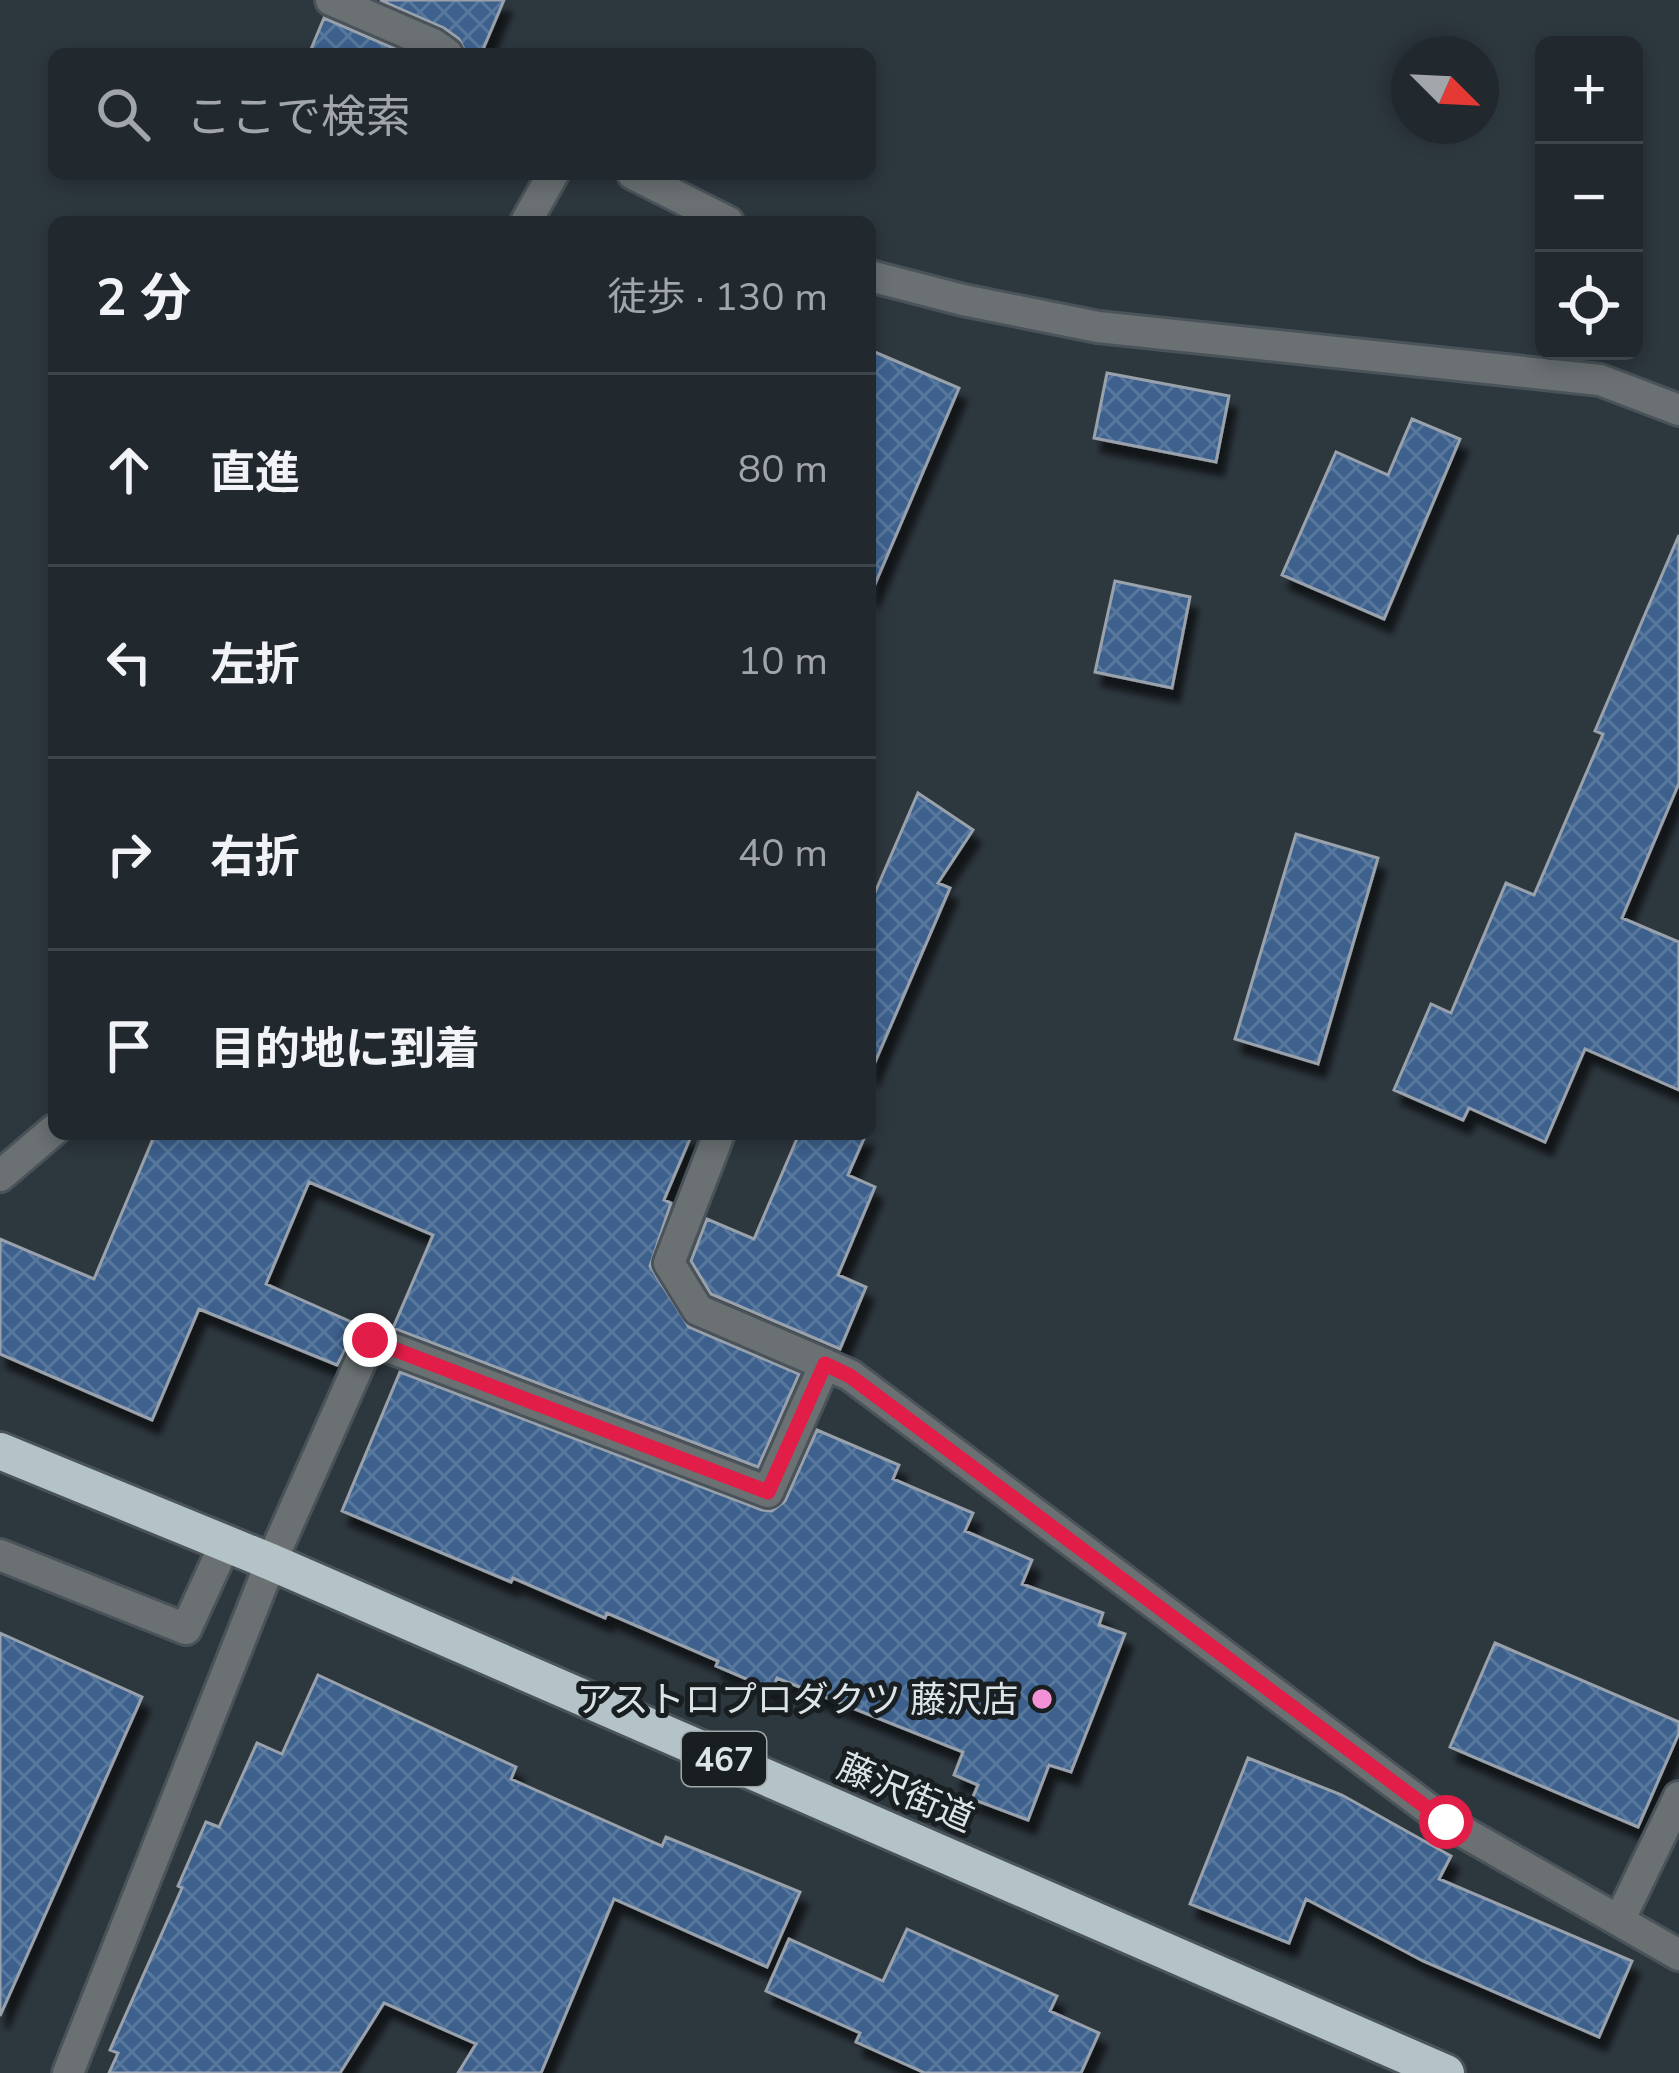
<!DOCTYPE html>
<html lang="ja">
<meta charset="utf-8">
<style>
:root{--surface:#22292e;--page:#2a3136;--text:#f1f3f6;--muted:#a2a6aa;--line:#3f454a}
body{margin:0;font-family:"Nunito Sans","Noto Sans JP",sans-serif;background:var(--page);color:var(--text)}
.controls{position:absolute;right:36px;top:36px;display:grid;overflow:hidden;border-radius:18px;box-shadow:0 6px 18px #0003}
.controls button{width:108px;height:108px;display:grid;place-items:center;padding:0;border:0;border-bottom:3px solid var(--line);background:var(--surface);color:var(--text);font:60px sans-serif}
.compass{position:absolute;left:1391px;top:36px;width:108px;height:108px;border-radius:50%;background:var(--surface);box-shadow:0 6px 18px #0003;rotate:114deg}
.stop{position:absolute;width:36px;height:36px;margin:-27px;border:9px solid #e11d48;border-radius:50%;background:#fff}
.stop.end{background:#e11d48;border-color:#fff;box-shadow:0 3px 12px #0008}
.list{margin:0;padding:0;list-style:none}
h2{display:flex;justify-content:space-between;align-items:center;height:156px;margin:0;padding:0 48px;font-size:51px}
h2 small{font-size:39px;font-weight:400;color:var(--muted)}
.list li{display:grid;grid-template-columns:78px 1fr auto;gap:36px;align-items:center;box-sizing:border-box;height:192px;padding:0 48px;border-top:3px solid var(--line)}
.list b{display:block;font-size:45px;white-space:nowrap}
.list em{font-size:39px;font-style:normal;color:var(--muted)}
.icon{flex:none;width:66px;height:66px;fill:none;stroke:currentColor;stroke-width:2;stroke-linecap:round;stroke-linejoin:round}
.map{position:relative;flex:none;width:1679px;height:2073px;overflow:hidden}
.search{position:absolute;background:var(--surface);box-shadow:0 6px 18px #0003;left:48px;top:48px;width:828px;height:132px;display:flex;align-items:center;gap:30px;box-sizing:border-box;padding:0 42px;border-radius:18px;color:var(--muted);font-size:45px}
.panel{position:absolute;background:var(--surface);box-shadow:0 6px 18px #0003;left:48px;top:216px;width:828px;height:924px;border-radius:18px}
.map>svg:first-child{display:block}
.building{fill:url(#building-cross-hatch);stroke:#99a2ac;stroke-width:3;filter:url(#shadow)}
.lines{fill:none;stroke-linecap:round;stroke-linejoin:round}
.minor-casing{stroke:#495359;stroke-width:36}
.highway-casing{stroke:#495359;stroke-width:42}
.minor{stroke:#6b7173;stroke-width:30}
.highway{stroke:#b3c3c7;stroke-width:36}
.route{stroke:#e11d48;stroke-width:15}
.poi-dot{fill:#f391d6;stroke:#191e21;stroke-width:4.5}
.labels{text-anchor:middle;stroke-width:10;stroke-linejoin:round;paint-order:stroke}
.shield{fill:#191e21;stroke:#a2a9ac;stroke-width:3}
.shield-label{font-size:33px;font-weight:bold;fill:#dde4e8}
.poi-label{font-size:36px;fill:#dde4e8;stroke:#191e21;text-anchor:end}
.street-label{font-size:36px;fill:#dde4e8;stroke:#191e21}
</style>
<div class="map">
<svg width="1679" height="2073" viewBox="0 0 1679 2073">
<defs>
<pattern id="building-cross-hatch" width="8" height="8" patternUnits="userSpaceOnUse" patternTransform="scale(3)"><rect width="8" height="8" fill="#3e618d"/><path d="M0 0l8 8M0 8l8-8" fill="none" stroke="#59789d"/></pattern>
<filter id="shadow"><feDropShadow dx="7" dy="13" stdDeviation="3" flood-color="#0009"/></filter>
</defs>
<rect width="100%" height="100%" fill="#2d373e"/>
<path class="building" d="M 380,0 L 504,0 L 481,54 L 466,54 L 459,39 L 444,28 Z
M 324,18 L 407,54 L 309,54 Z
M 870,350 L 959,388 L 870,596 Z
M 1107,373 L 1229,396 L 1216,462 L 1094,438 Z
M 1412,419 L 1460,439 L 1384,619 L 1282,575 L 1336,452 L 1388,475 Z
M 1679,535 L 1679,783 L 1622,918 L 1679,942 L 1679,1090 L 1585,1049 L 1545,1142 L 1469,1108 L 1463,1120 L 1394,1090 L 1431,1004 L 1451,1013 L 1506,883 L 1534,895 L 1603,734 L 1595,731 Z
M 1115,581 L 1190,597 L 1172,688 L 1095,672 Z
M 918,793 L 973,830 L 938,883 L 950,888 L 870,1074 L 870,904 Z
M 1296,834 L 1378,858 L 1318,1064 L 1235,1039 Z
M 155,1134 L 692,1134 L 664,1200 L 671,1203 L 650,1266 L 689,1327 L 799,1374 L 758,1467 L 393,1328 L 433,1235 L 309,1182 L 266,1284 L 358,1325 L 337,1365 L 199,1309 L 152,1420 L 0,1354 L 0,1239 L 94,1279 Z
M 799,1134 L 866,1134 L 848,1175 L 875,1187 L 838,1275 L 866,1287 L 840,1349 L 711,1294 L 691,1261 L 707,1219 L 754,1239 Z
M 400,1372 L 762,1510 L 772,1511 L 785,1501 L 817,1430 L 899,1465 L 893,1479 L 973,1513 L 965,1531 L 1032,1560 L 1022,1584 L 1103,1613 L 1099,1625 L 1125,1634 L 1071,1772 L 1049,1765 L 1028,1820 L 972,1799 L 978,1785 L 954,1775 L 963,1752 L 777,1678 L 772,1690 L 716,1666 L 718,1661 L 607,1613 L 605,1618 L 513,1578 L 511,1582 L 342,1511 Z
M 0,1633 L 142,1697 L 0,2016 Z
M 1495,1643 L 1679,1722 L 1679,1733 L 1638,1827 L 1450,1747 Z
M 318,1675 L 516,1767 L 511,1779 L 662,1846 L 666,1837 L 800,1892 L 767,1967 L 614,1899 L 541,2073 L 458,2073 L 476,2044 L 384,2003 L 340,2073 L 109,2073 L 118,2053 L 110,2050 L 182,1888 L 178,1886 L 206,1822 L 219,1827 L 257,1743 L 282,1754 Z
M 1248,1758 L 1342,1795 L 1451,1856 L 1439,1879 L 1632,1961 L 1599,2037 L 1423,1961 L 1306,1899 L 1289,1943 L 1190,1904 Z
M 907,1929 L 1057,1996 L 1050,2011 L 1099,2033 L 1081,2073 L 925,2073 L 856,2042 L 860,2033 L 766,1991 L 789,1939 L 883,1981 Z"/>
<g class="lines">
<defs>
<path id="minor" d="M 331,0 L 433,44 L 447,54
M 633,174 L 728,222
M 526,222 L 553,174
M 870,276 L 963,300 L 1098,327 L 1600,380 L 1679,410
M 719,1134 L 669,1263 L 698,1310 L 850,1375 L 1446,1822 L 1679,1955
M 0,1176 L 54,1130
M 0,1555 L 186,1629 L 225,1544
M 1620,1919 L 1679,1797
M 68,2073 L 271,1562 L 370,1340 L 768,1492 L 825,1364"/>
<path id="highway" d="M 0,1451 L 271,1562 L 1446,2073"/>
</defs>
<use href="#minor" class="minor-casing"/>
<use href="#highway" class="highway-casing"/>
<use href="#minor" class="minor"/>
<use href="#highway" class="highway"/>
</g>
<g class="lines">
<path class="route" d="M 370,1340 L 768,1492 L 825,1364 L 850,1376 L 1446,1822"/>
</g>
<circle class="poi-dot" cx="1042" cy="1699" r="12"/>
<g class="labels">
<rect class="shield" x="682" y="1732" width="84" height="54" rx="9"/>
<g class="shield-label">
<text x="724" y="1771">467</text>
</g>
<g class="poi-label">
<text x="1018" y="1712">アストロプロダクツ 藤沢店</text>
</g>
<g class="street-label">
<text transform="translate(906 1792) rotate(23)" y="13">藤沢街道</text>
</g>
</g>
</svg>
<div class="controls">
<button>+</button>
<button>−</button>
<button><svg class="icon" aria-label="locate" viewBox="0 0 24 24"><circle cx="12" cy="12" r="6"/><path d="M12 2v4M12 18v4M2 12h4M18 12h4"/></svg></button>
</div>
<svg class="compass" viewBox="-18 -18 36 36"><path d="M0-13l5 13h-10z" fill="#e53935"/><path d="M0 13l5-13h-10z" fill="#a2a6aa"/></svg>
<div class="stop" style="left:1446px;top:1822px"></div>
<div class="stop end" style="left:370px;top:1340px"></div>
<div class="search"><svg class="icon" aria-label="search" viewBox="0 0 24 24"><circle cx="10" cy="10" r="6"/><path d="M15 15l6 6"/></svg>ここで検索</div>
<section class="panel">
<h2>2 分<small>徒歩 · 130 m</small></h2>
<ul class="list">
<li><svg class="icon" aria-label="ahead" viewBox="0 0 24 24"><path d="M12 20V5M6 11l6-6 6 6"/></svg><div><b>直進</b></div><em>80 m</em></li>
<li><svg class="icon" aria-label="left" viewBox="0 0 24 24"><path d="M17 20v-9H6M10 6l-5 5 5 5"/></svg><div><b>左折</b></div><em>10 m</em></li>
<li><svg class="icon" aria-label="right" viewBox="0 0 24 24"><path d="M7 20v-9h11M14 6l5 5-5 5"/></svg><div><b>右折</b></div><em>40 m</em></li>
<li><svg class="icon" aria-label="arrive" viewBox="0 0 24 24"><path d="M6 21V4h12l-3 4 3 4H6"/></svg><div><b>目的地に到着</b></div></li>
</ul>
</section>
</div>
